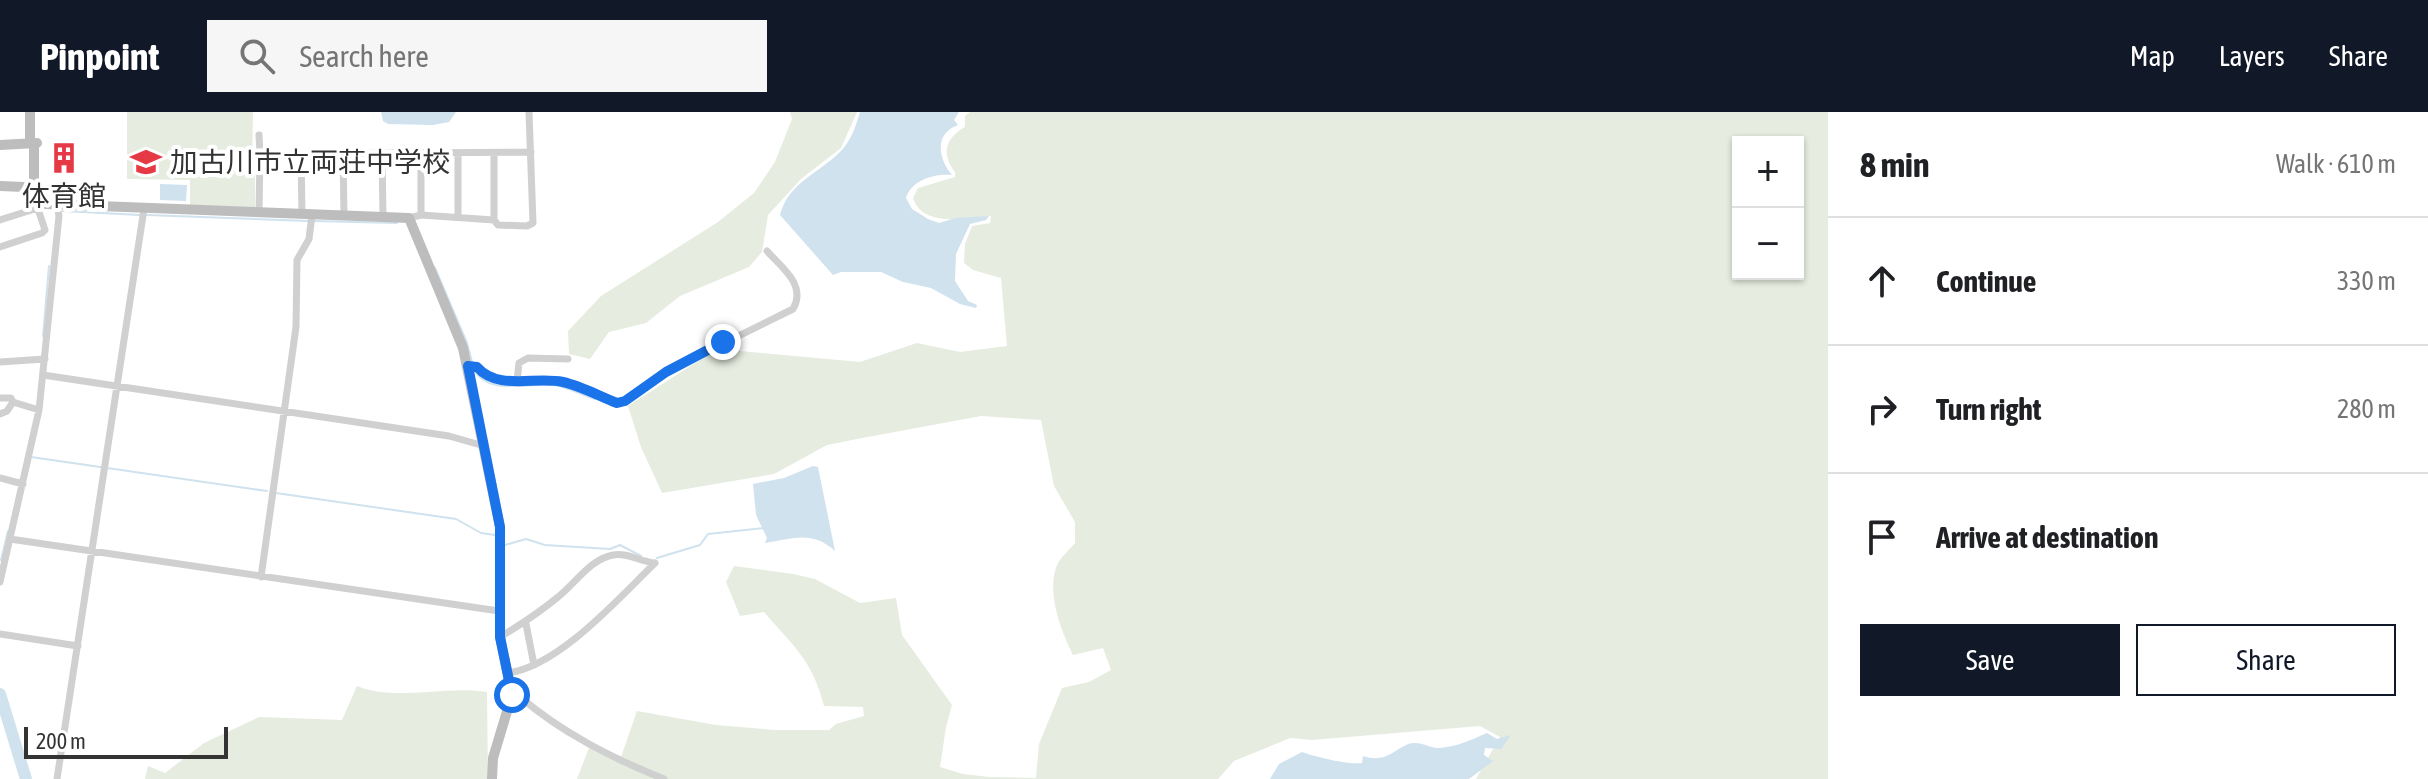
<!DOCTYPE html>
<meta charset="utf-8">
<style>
:root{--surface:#fff;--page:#f6f6f6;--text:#202124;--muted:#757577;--line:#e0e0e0;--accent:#111827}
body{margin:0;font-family:"Asap Condensed","Noto Sans JP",sans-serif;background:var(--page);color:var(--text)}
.controls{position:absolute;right:24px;top:24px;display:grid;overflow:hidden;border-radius:0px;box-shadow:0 2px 6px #0004}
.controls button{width:72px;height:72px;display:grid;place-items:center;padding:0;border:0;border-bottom:2px solid var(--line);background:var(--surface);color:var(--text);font:40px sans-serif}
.scale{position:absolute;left:24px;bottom:20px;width:204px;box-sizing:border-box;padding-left:8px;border:4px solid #333;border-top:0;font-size:22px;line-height:28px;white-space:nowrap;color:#333;-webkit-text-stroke:6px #fff;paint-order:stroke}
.stop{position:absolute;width:24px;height:24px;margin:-18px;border:6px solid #1a73e8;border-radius:50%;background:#fff}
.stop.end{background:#1a73e8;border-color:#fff;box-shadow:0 2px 8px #0008}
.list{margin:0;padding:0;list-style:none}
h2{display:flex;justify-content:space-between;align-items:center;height:104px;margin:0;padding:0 32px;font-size:34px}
h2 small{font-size:26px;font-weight:400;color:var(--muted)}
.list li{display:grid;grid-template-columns:52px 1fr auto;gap:24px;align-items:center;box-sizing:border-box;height:128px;padding:0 32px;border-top:2px solid var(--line)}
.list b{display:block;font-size:30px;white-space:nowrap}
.list em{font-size:26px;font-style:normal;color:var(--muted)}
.actions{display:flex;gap:16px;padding:24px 32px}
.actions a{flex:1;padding:18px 0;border:2px solid var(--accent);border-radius:0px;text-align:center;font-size:28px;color:var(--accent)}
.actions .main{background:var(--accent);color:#fff}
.icon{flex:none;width:44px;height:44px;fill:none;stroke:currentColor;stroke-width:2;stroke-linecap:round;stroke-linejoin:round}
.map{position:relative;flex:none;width:1828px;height:667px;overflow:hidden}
header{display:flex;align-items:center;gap:48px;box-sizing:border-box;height:112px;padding:0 40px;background:var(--accent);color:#fff}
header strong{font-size:38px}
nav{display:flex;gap:44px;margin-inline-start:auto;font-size:28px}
.search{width:560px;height:72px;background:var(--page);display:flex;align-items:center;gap:20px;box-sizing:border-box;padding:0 28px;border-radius:0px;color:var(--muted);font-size:30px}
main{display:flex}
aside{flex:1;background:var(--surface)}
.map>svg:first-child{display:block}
.green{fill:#e6ecdf;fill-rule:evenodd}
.water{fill:#cfe2ee}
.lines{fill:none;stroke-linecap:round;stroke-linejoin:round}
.stream{stroke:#cfe2ee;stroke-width:2}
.river{stroke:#cfe2ee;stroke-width:12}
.street{stroke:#d0d0d0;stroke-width:7}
.secondary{stroke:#bdbdbd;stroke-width:10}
.route{stroke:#1a73e8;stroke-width:10}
.labels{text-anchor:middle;stroke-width:8;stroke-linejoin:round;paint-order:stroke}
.poi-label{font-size:28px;fill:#333;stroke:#fff;text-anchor:start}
</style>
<header>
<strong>Pinpoint</strong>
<div class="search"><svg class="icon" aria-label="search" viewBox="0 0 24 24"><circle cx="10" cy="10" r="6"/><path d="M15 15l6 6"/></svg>Search here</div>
<nav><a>Map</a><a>Layers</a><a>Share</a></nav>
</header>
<main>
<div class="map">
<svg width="1828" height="667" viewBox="0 0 1828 667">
<rect width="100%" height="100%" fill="#fff"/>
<path class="green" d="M 127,0 L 253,0 L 252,58 L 255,58 L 255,95 L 190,93 L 190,68 L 127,67 Z
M 790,0 L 857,0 L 841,36 L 801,67 L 768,103 L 762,140 L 749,155 L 680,184 L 646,211 L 609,220 L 590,247 L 569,242 L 568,219 L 601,184 L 718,110 L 754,81 L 775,50 L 792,7 Z
M 970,0 L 1828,0 L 1828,667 L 1476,667 L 1500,625 L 1480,614 L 1312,628 L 1290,626 L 1234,649 L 1218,667 L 577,667 L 590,633 L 620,648 L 637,599 L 716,613 L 775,618 L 829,618 L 836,612 L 864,604 L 863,595 L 824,594 C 812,547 793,534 764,500 L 740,504 L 726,470 L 734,454 L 793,462 L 815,467 L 860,491 L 896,486 L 902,523 L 952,593 L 946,615 L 940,655 L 963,662 L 989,665 L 1036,666 L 1039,632 L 1062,576 L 1089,570 L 1111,558 L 1103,536 L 1073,543 C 1061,519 1045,478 1058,451 C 1062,444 1070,437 1075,431 L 1075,410 L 1054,374 L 1041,308 L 981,304 L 857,327 L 827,333 L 774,362 L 662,381 L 641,335 L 628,294 L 717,237 L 860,250 L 917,231 L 960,240 L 1007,234 L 1001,166 L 973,158 L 964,151 L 965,132 L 972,114 L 990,111 L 991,104 C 967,106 922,116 913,86 L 918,76 L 955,65 L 955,60 C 941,42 945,26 965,15 L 965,4 ZM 1738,30 L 1798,30 L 1798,162 L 1738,162 Z
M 357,574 C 397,590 445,573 487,580 L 488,667 L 145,667 L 148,654 L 165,661 L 204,631 L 259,605 L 342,608 Z"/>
<path class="water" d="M 381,0 L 456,0 L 449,10 L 433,13 L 388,12 L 383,9 Z
M 860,0 L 959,0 L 954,8 L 958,13 C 933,22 939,48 952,63 C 935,61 911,68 906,86 L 912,97 L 928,107 L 939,111 L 955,106 L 989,104 L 986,108 L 970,112 L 956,142 L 955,169 L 968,189 L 977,193 L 976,196 L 960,192 L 931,176 L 903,170 L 881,160 L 841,160 L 833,163 L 780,103 C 788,71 819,61 840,40 C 851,29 856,14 860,0 Z
M 160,72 L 187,73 L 186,89 L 160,88 Z
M 813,354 L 818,355 L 835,439 C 811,418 793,427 765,431 L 767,426 L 756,403 L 753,372 L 784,366 Z
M 1487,621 L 1497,627 L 1511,623 L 1501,637 L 1485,636 L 1484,643 L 1493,649 L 1469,667 L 1270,667 L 1279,652 L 1302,640 C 1316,645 1349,653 1362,651 L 1363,644 C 1385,651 1391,640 1408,632 C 1419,628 1429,636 1439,636 C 1456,635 1471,628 1487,621 Z"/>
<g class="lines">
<path class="stream" d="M 63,99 L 140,103
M 147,103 L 308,109
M 314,109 L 397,111
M 435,156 L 467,231 L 472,250
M 43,224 L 49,154
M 474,257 C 488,286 533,268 559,274 C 571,277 583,283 595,287
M 31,345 L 267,379
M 276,381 L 456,407 L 481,421 L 495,423
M 505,433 L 526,427 L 545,433 L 610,437 L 620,433 L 641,444
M 657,446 L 700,433 L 708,422 L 764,416
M 1,448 L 8,419"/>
<path class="river" d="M 0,582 L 26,667"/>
<path class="street" d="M 259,23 L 260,42
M 301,42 L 302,103
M 343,42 L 344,103
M 382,42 L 383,104
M 421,42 L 421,103
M 259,101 L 260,42 L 531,40
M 458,105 L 458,41
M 409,106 L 421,103 L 494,108 L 498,113 L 527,114 L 533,111 L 529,0
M 0,108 L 41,95
M 494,108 L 494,41
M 0,135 L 42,121 L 45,118 L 38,97
M 0,250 L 45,247
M 468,254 L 477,255 C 498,279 535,264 563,270 C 581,274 599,284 617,291 L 625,289 L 666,260 L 793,197 C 807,173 782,156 767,139
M 43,263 L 449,324 L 484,334
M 517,269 L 519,251 L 528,246 L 568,247
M 0,286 L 11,286 L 13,290 L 39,298
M 0,302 L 7,299 L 13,290
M 0,366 L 23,372
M 10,427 L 499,499
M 261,465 L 296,215 L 297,148 L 309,127 L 312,103
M 0,470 L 39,298 L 59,104 L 57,92
M 526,512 L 534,553
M 0,522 L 78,534
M 500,525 C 520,513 540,500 558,485 C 575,472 590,447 613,443 C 627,440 641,450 655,451
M 508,561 C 559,554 618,487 655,451
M 519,584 C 562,621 612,646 664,667
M 57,667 L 144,97"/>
<path class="secondary" d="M 30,0 L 30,31
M 34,31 L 34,82
M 0,33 L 37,31
M 0,74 L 24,75 L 46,92 L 409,106 L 463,236 L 500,415 L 500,525 L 512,583 L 493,646 L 492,667"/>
</g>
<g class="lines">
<path class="route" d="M 512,583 L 500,525 L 500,415 L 468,254 L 477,255 C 498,279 535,264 563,270 C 581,274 599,284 617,291 L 625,289 L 666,260 L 723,230"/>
</g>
<defs>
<symbol id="building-bare" viewBox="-9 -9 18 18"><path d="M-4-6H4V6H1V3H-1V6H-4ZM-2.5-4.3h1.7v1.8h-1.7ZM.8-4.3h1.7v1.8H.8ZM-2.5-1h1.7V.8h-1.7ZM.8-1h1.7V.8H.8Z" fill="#e63946" stroke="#fff" stroke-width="2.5" paint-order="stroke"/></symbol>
<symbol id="school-bare" viewBox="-9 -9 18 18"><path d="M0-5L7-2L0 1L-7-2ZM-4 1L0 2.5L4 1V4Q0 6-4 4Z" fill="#e63946" stroke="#fff" stroke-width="2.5" paint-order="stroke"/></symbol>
</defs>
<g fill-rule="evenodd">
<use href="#building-bare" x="42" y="24" width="44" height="44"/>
<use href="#school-bare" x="124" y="28" width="44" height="44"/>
</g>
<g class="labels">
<g class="poi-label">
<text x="170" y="60">加古川市立両荘中学校</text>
<text x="64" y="94" text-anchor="middle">体育館</text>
</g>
</g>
</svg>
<div class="controls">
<button>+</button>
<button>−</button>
</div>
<div class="scale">200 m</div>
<div class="stop" style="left:512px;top:583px"></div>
<div class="stop end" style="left:723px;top:230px"></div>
</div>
<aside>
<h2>8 min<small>Walk · 610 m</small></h2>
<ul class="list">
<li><svg class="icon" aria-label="ahead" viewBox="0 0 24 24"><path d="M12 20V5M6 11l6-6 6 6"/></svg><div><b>Continue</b></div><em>330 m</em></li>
<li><svg class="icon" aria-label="right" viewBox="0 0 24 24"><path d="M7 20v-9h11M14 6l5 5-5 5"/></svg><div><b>Turn right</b></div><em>280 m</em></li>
<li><svg class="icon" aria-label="arrive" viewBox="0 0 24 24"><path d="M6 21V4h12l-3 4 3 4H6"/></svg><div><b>Arrive at destination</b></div></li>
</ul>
<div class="actions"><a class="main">Save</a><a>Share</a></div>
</aside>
</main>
